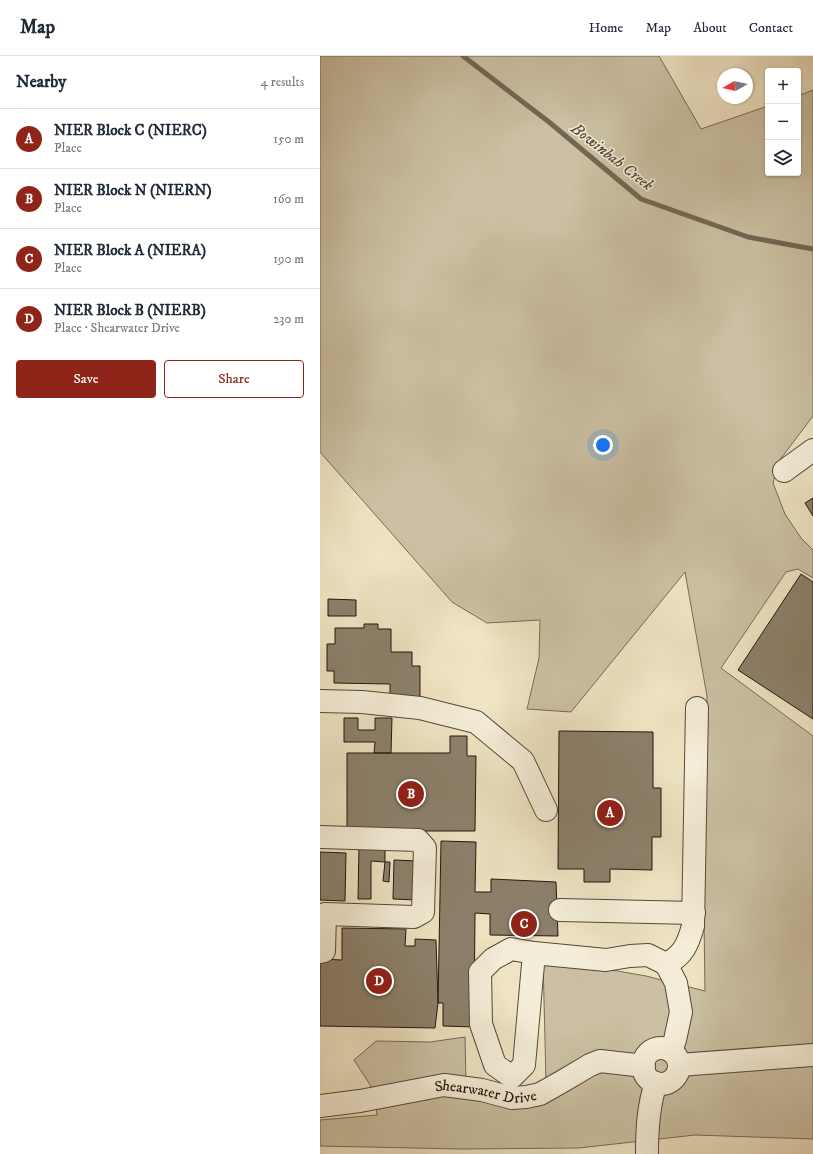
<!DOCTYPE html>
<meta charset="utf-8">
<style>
:root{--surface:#fff;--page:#f6f6f7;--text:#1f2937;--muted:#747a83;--line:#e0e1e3;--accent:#8f2418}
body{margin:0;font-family:"IM FELL DW Pica",serif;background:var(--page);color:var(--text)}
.controls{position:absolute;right:12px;top:12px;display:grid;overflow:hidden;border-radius:4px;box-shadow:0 1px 3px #0004}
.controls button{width:36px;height:36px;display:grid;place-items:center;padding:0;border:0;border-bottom:1px solid var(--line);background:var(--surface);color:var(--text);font:20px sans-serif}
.compass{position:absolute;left:397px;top:12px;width:36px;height:36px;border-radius:50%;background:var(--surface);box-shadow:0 1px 3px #0004;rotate:261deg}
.you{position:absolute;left:283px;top:389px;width:14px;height:14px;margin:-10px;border:3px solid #fff;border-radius:50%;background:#1a73e8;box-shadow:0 0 0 6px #1a73e833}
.badge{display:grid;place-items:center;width:26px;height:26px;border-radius:50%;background:var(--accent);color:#fff;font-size:13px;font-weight:700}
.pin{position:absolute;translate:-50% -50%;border:2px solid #fff;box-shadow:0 1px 4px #0006}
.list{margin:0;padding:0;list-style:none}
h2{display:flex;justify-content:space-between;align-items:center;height:52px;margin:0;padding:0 16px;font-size:17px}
h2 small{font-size:13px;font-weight:400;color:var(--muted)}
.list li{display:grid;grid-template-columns:26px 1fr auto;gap:12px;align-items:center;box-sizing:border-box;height:60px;padding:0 16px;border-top:1px solid var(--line)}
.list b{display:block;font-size:15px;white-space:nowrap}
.list p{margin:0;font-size:13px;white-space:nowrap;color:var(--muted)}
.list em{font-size:13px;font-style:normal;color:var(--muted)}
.actions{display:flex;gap:8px;padding:12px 16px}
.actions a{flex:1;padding:9px 0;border:1px solid var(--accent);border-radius:4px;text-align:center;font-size:14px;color:var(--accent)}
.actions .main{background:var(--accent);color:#fff}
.icon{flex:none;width:22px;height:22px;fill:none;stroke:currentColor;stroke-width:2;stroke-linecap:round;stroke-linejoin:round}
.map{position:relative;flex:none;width:493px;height:1098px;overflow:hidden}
header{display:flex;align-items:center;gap:24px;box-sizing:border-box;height:56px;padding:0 20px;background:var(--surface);border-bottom:1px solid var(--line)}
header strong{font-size:19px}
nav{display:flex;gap:22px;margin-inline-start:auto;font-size:14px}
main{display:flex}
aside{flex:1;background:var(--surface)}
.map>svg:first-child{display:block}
.green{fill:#cbc0a3;stroke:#766a58}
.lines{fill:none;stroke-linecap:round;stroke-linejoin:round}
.stream{stroke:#736754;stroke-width:5}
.building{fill:#8c806b;stroke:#22150d}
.minor-casing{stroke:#55483a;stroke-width:24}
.minor{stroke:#f4edd7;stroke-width:22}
.labels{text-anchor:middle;stroke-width:3;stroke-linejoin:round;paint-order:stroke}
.street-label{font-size:15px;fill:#22150d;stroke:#f4edd7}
.water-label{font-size:16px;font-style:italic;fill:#584b3d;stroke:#f4edd7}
</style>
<header>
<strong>Map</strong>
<nav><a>Home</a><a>Map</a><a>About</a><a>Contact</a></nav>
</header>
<main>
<aside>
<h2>Nearby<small>4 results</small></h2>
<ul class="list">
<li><span class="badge">A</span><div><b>NIER Block C (NIERC)</b><p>Place</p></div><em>150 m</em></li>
<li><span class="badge">B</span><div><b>NIER Block N (NIERN)</b><p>Place</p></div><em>160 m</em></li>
<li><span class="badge">C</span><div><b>NIER Block A (NIERA)</b><p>Place</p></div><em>190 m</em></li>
<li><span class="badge">D</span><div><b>NIER Block B (NIERB)</b><p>Place · Shearwater Drive</p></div><em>230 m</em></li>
</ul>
<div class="actions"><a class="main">Save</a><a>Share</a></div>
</aside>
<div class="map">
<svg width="493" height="1098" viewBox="0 0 493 1098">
<rect width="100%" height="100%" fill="#eee3c2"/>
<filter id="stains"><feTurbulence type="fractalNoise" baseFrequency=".005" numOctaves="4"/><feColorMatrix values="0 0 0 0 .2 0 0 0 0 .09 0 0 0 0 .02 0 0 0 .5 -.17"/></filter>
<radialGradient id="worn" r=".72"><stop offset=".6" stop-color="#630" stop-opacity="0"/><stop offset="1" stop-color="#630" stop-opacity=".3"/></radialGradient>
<path class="green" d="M 0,0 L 339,0 L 381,73 L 448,50 L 448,117 L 478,117 L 478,40 L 493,34 L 493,360 L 459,405 L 453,427 L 465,458 L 481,482 L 493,494 L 493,522 L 478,513 L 466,516 L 401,612 L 493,680 L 493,1083 L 375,1079 L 259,1092 L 140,1093 L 0,1090 L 0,1064 L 57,1059 L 54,1035 L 34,1004 L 56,985 L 110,986 L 145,981 L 146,1028 L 185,1037 L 226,1026 L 223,902 L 326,920 L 385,935 L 384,864 L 387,640 L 365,516 L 251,656 L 207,653 L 219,602 L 220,564 L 167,567 L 132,546 L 0,396 Z"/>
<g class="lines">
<path class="stream" d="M 143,0 L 229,66 L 321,143 L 428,181 L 493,193"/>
</g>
<path class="building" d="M 493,442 L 493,460 L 485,447 Z
M 481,518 L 493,526 L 493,663 L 418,614 Z
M 8,543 L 36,544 L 36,560 L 8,560 Z
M 44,568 L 58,568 L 58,573 L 71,573 L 71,596 L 92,596 L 92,610 L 100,610 L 100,642 L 70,642 L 70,628 L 14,627 L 14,615 L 7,615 L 7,588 L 15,588 L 15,572 L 44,572 Z
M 24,662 L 38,662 L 38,674 L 55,674 L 55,662 L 72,662 L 71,697 L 54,697 L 55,686 L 24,686 Z
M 239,675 L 333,676 L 333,732 L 341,732 L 341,781 L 332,781 L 332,814 L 290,813 L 290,826 L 264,826 L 264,813 L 238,813 Z
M 130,680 L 147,680 L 147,700 L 156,700 L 155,775 L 27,775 L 27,697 L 130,697 Z
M 121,785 L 156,786 L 155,836 L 171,836 L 171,823 L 236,826 L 238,880 L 170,879 L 170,858 L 155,857 L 154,971 L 123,970 L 123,947 L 118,947 Z
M 39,789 L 65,790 L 65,806 L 51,805 L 51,843 L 38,843 Z
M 0,796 L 26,797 L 25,845 L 0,844 Z
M 74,804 L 98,805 L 96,844 L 73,843 Z
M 65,806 L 70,806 L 69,826 L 63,825 Z
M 22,872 L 86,873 L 85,890 L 95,890 L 95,883 L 116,884 L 118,947 L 115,972 L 0,970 L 0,903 L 22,904 Z"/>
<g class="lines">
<defs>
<g id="minor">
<path d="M 464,415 L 493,394"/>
<path d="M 0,645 L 42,646 L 100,652 L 156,666 L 203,705 L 226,754"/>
<path d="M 0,781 L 98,784 L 105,792 L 103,856 L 94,861 L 5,858 L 4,895 L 0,896"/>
<path d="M 240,854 L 374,857"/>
<path d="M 214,897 L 204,1009 L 192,1021 L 175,1009 L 161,968 L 160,916 L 173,903 L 191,893 L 214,897 L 286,904 L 310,900 L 328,899 L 346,908 L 356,927 L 361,956 L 355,984 L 351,995"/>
<path d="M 346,908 C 363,900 368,888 373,870 L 377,652"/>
<circle cx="341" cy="1010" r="18"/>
<path d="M 359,1009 L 493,999"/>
<path id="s1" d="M 0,1050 L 40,1045 L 124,1029 L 162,1034 L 192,1042 L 206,1041 L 220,1038 L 243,1025 L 270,1009 L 280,1005 L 324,1010"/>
<path d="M 327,1098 C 327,1074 328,1050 336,1027"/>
</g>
</defs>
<use href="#minor" class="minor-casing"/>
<use href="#minor" class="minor"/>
</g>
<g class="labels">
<g class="street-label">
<text dy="5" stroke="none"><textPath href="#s1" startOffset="168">Shearwater Drive</textPath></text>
</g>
<g class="water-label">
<text transform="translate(293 100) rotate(38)" y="6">Bowinbah Creek</text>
</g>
</g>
<rect width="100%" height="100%" filter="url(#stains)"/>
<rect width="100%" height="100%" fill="url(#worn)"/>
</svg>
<div class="controls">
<button>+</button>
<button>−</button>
<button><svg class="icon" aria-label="layers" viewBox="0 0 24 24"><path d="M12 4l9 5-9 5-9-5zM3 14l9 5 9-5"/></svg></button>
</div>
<svg class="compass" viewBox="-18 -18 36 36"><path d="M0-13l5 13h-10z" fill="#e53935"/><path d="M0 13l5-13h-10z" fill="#747a83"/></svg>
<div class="you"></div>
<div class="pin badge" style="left:290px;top:757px">A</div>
<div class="pin badge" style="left:91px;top:738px">B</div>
<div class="pin badge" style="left:204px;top:868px">C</div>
<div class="pin badge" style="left:59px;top:925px">D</div>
</div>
</main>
